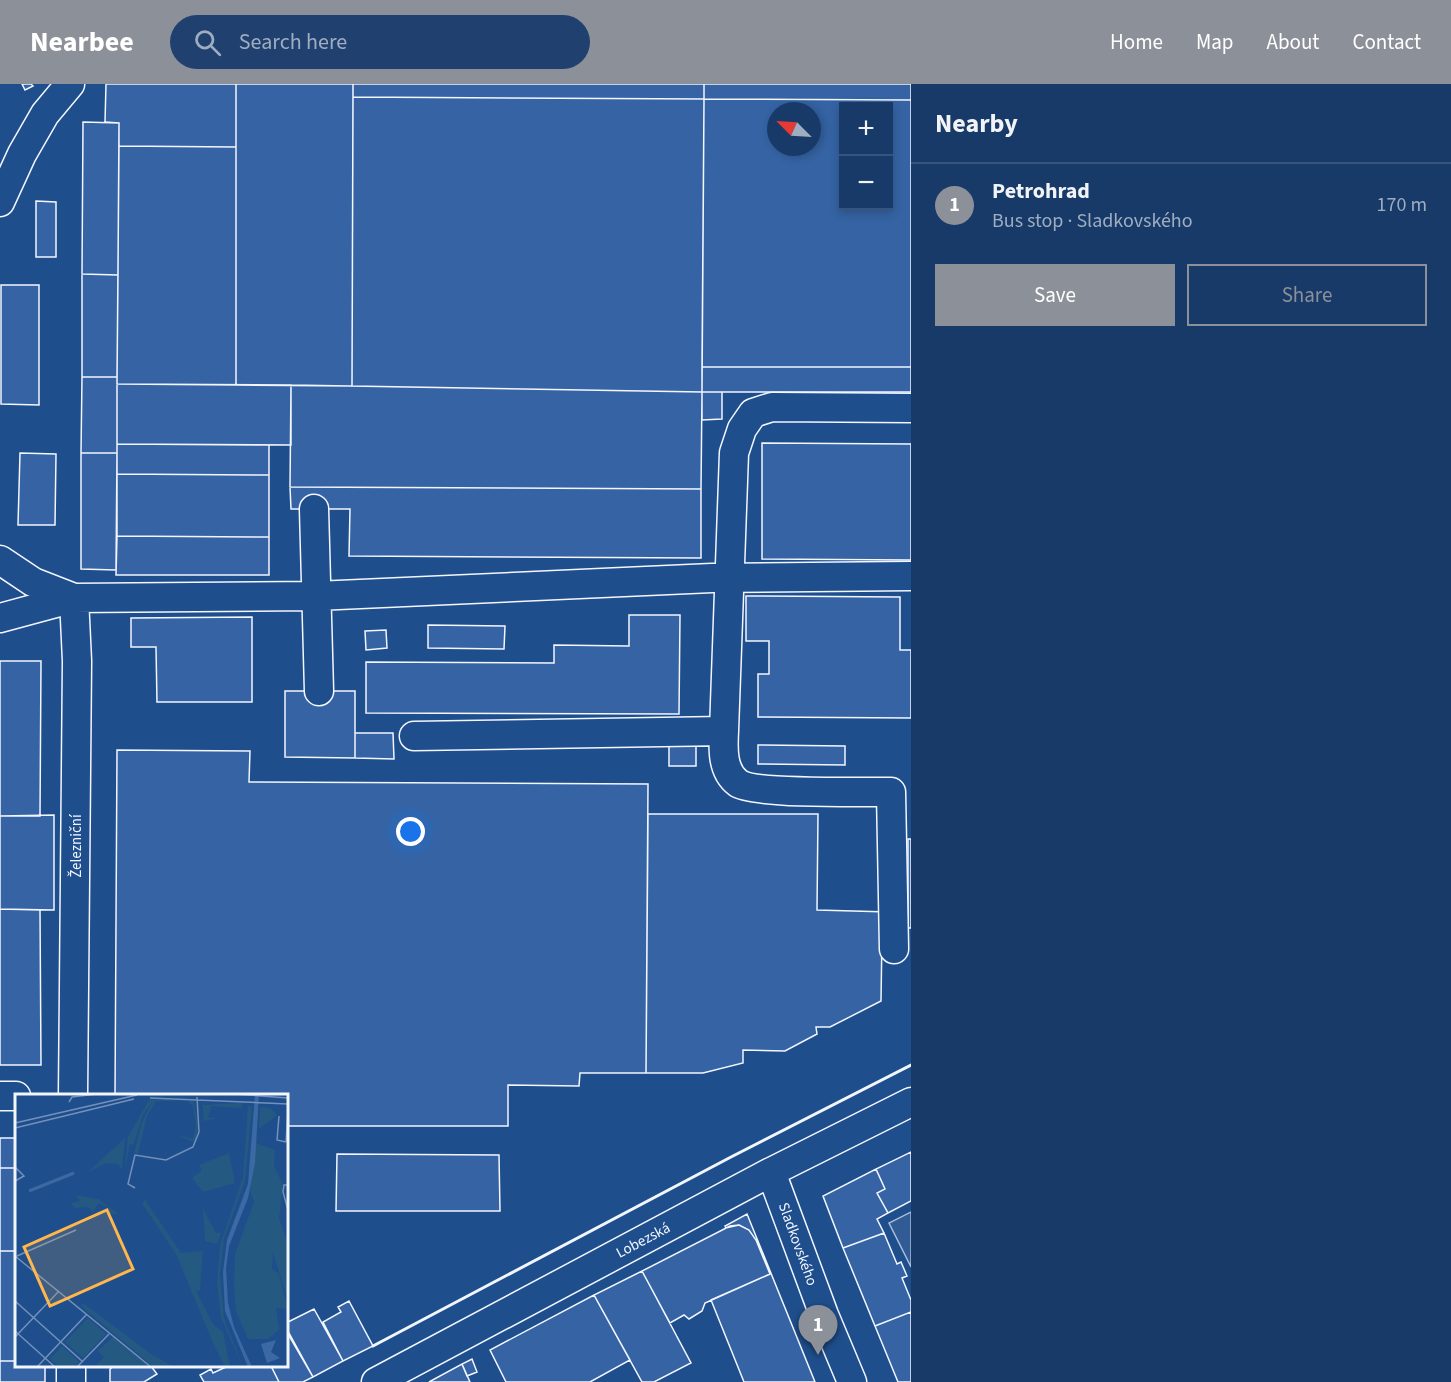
<!DOCTYPE html>
<meta charset="utf-8">
<style>
:root{--surface:#173a69;--page:#20416f;--text:#f1f3f6;--muted:#9eadc0;--line:#36547d;--accent:#8c9099}
body{margin:0;font-family:"Source Sans 3",sans-serif;background:var(--page);color:var(--text)}
.controls{position:absolute;right:18px;top:18px;display:grid;overflow:hidden;border-radius:0px;box-shadow:0 3px 9px #0003}
.controls button{width:54px;height:54px;display:grid;place-items:center;padding:0;border:0;border-bottom:2px solid var(--line);background:var(--surface);color:var(--text);font:30px sans-serif}
.compass{position:absolute;left:767px;top:18px;width:54px;height:54px;border-radius:50%;background:var(--surface);box-shadow:0 3px 9px #0003;rotate:294deg}
.you{position:absolute;left:411px;top:748px;width:21px;height:21px;margin:-15px;border:4px solid #fff;border-radius:50%;background:#1a73e8;box-shadow:0 0 0 9px #1a73e833}
.badge{display:grid;place-items:center;width:39px;height:39px;border-radius:50%;background:var(--accent);color:#fff;font-size:20px;font-weight:700}
.pin{position:absolute;translate:-50% -50px;filter:drop-shadow(0 2px 3px #0008)}
.pin::after{content:'';position:absolute;top:32px;width:21px;height:18px;background:inherit;clip-path:polygon(0 0,100% 0,50% 100%)}
.list{margin:0;padding:0;list-style:none}
h2{display:flex;justify-content:space-between;align-items:center;height:78px;margin:0;padding:0 24px;font-size:26px}
h2 small{font-size:20px;font-weight:400;color:var(--muted)}
.list li{display:grid;grid-template-columns:39px 1fr auto;gap:18px;align-items:center;box-sizing:border-box;height:84px;padding:0 24px;border-top:2px solid var(--line)}
.list b{display:block;font-size:22px;white-space:nowrap}
.list p{margin:0;font-size:20px;white-space:nowrap;color:var(--muted)}
.list em{font-size:20px;font-style:normal;color:var(--muted)}
.actions{display:flex;gap:12px;padding:18px 24px}
.actions a{flex:1;padding:14px 0;border:2px solid var(--accent);border-radius:0px;text-align:center;font-size:21px;color:var(--accent)}
.actions .main{background:var(--accent);color:#fff}
.icon{flex:none;width:33px;height:33px;fill:none;stroke:currentColor;stroke-width:2;stroke-linecap:round;stroke-linejoin:round}
.map{position:relative;flex:none;width:911px;height:1298px;overflow:hidden}
header{display:flex;align-items:center;gap:36px;box-sizing:border-box;height:84px;padding:0 30px;background:var(--accent);color:#fff}
header strong{font-size:28px}
nav{display:flex;gap:33px;margin-inline-start:auto;font-size:21px}
.search{width:420px;height:54px;background:var(--page);display:flex;align-items:center;gap:15px;box-sizing:border-box;padding:0 21px;border-radius:33px;color:var(--muted);font-size:22px}
main{display:flex}
aside{flex:1;background:var(--surface)}
.map>svg:first-child{display:block}
.parking{fill:#305b95;stroke:#a8bbd7;stroke-width:1.5}
.building{fill:#3563a3;stroke:#f2f6ff;stroke-width:1.5;fill-rule:evenodd}
.lines{fill:none;stroke-linecap:round;stroke-linejoin:round}
.minor-casing{stroke:#f2f6ff;stroke-width:31}
.minor{stroke:#1f4e8c;stroke-width:28}
.wall{stroke:#f2f6ff;stroke-width:3}
.labels{text-anchor:middle;stroke-width:4.5;stroke-linejoin:round;paint-order:stroke}
.street-label{font-size:15px;fill:#f2f6ff;stroke:#1f4e8c}
.inset-river{fill:none;stroke:#3b69a3;stroke-width:3}
.inset-road{fill:none;stroke:#7391ba;stroke-width:1.5}
.view{fill:#ffb74d;fill-opacity:0.15;stroke:#ffb74d;stroke-width:3}
.inset-edge{fill:none;stroke:#f2f6ff;stroke-width:3}
</style>
<header>
<strong>Nearbee</strong>
<div class="search"><svg class="icon" aria-label="search" viewBox="0 0 24 24"><circle cx="10" cy="10" r="6"/><path d="M15 15l6 6"/></svg>Search here</div>
<nav><a>Home</a><a>Map</a><a>About</a><a>Contact</a></nav>
</header>
<main>
<div class="map">
<svg width="911" height="1298" viewBox="0 0 911 1298">
<rect width="100%" height="100%" fill="#1f4e8c"/>
<path class="parking" d="M 911,1128 L 911,1183 L 889,1139 Z"/>
<path class="building" d="M 22,0 L 31,0 L 33,2 L 25,6 Z
M 106,0 L 236,0 L 236,63 L 119,62 L 119,39 L 105,38 Z
M 236,0 L 353,0 L 352,302 L 236,301 Z
M 353,0 L 704,0 L 704,15 L 353,13 Z
M 704,0 L 911,0 L 911,16 L 704,15 Z
M 353,13 L 704,15 L 702,308 L 352,302 Z
M 704,15 L 911,16 L 911,283 L 702,283 ZM 844,22 L 888,22 L 888,122 L 844,122 ZM 776,27 L 812,27 L 812,63 L 776,63 Z
M 83,38 L 119,39 L 118,191 L 82,190 Z
M 119,62 L 236,63 L 236,301 L 117,300 Z
M 36,117 L 56,118 L 56,173 L 36,173 Z
M 82,190 L 118,191 L 117,293 L 82,293 Z
M 1,201 L 39,201 L 39,321 L 1,320 Z
M 702,283 L 911,283 L 911,308 L 702,308 Z
M 82,293 L 117,293 L 117,369 L 81,369 Z
M 117,300 L 291,301 L 291,361 L 117,360 Z
M 291,301 L 702,308 L 701,405 L 290,403 Z
M 702,308 L 722,308 L 722,335 L 702,336 Z
M 762,359 L 911,360 L 911,476 L 762,475 Z
M 117,360 L 269,361 L 269,391 L 117,390 Z
M 20,369 L 56,370 L 55,441 L 18,441 Z
M 81,369 L 117,369 L 116,486 L 81,485 Z
M 117,390 L 269,391 L 269,453 L 117,452 Z
M 290,403 L 701,405 L 701,474 L 349,472 L 350,425 L 291,425 Z
M 117,452 L 269,453 L 269,491 L 116,491 Z
M 746,512 L 900,513 L 900,566 L 911,566 L 911,634 L 758,633 L 758,590 L 769,590 L 769,557 L 746,557 Z
M 629,531 L 680,531 L 679,630 L 366,629 L 366,578 L 554,579 L 554,561 L 629,562 Z
M 252,533 L 252,618 L 157,618 L 156,563 L 131,563 L 131,534 Z
M 428,541 L 505,542 L 504,565 L 428,564 Z
M 386,546 L 387,564 L 366,566 L 365,547 Z
M 0,577 L 41,577 L 40,732 L 0,732 Z
M 285,607 L 355,607 L 355,674 L 285,673 Z
M 355,649 L 393,649 L 394,675 L 355,674 Z
M 696,660 L 696,682 L 669,682 L 669,661 Z
M 758,661 L 845,662 L 845,681 L 758,680 Z
M 117,666 L 250,667 L 249,698 L 648,700 L 646,989 L 580,989 L 579,1002 L 508,1001 L 508,1042 L 286,1042 L 286,1012 L 115,1012 Z
M 648,730 L 818,730 L 817,826 L 889,828 L 882,851 L 881,917 L 830,943 L 816,943 L 817,950 L 785,967 L 743,966 L 743,979 L 703,989 L 646,989 Z
M 54,731 L 54,826 L 0,825 L 0,732 Z
M 908,755 L 911,755 L 911,844 L 908,844 Z
M 0,825 L 40,826 L 41,981 L 0,981 Z
M 0,1054 L 16,1054 L 16,1084 L 0,1084 Z
M 911,1068 L 911,1117 L 888,1129 L 877,1109 L 885,1105 L 876,1085 Z
M 337,1070 L 499,1071 L 500,1127 L 336,1127 Z
M 0,1084 L 16,1084 L 16,1167 L 0,1167 Z
M 876,1085 L 885,1105 L 877,1109 L 888,1129 L 877,1135 L 884,1149 L 843,1164 L 823,1112 Z
M 747,1130 L 815,1298 L 744,1298 L 711,1216 L 770,1190 L 756,1156 L 749,1146 L 739,1141 L 726,1144 L 725,1142 Z
M 739,1141 L 749,1146 L 756,1156 L 770,1190 L 705,1219 L 702,1227 L 689,1235 L 684,1231 L 670,1239 L 642,1187 L 730,1142 Z
M 884,1149 L 897,1180 L 901,1178 L 907,1192 L 902,1194 L 911,1216 L 911,1228 L 875,1242 L 843,1164 Z
M 0,1167 L 16,1167 L 16,1277 L 0,1277 Z
M 642,1187 L 691,1279 L 654,1298 L 642,1298 L 594,1211 Z
M 594,1211 L 630,1276 L 590,1298 L 506,1298 L 490,1266 Z
M 349,1217 L 373,1262 L 343,1277 L 323,1238 L 341,1228 L 338,1223 Z
M 314,1225 L 343,1277 L 313,1293 L 288,1250 L 286,1239 Z
M 911,1228 L 911,1298 L 898,1298 L 875,1242 Z
M 289,1249 L 313,1293 L 303,1298 L 279,1298 L 271,1282 L 286,1282 L 286,1251 Z
M 472,1275 L 477,1288 L 467,1292 L 462,1280 Z
M 0,1277 L 16,1277 L 16,1282 L 45,1282 L 45,1298 L 0,1298 Z
M 462,1280 L 470,1298 L 429,1298 Z
M 114,1282 L 151,1282 L 157,1290 L 144,1298 L 110,1298 L 110,1285 Z
M 228,1282 L 271,1282 L 279,1298 L 204,1298 L 200,1291 L 211,1285 L 213,1289 Z"/>
<g class="lines">
<defs>
<path id="minor" d="M 0,118 L 22,70 L 45,30 L 70,0
M 314,425 L 319,607
M 0,476 L 33,498 L 74,514 L 316,512 L 712,494 L 911,492
M 0,534 L 74,514 L 77,577 L 73,1012
M 414,652 L 724,647
M 894,865 L 891,708 C 865,708 753,710 738,699 C 722,687 723,665 724,647 L 734,369 L 742,345 L 753,329 L 772,323 L 911,324
M 0,1012 L 16,1012
M 771,1088 L 824,1231 L 852,1298
M 71,1298 L 71,1282
M 376,1298 L 771,1088 L 911,1018"/>
</defs>
<use href="#minor" class="minor-casing"/>
<use href="#minor" class="minor"/>
<path class="wall" d="M 373,1262 L 731,1073 L 911,981"/>
</g>
<g class="labels">
<g class="street-label">
<text transform="translate(76 762) rotate(-90)" y="5">Železniční</text>
<text transform="translate(643 1156) rotate(-28)" y="5">Lobezská</text>
<text transform="translate(798 1160) rotate(70)" y="5">Sladkovského</text>
</g>
</g>
<g transform="translate(15 1010)">
<rect width="273" height="273" fill="#1f4e8c"/>
<path d="M 134,6 L 136,6 L 179,7 L 183,32 L 181,45 L 179,48 L 162,41 L 178,45 L 181,32 L 178,12 L 172,7 L 142,6 L 132,22 L 123,59 L 119,59 L 127,28 L 137,8 L 128,21 L 118,51 L 115,50 L 110,75 L 113,43 ZM 187,6 L 189,11 L 228,9 L 226,14 L 196,12 L 193,24 L 202,24 L 189,27 ZM 233,12 L 237,12 L 230,87 L 209,145 L 205,180 L 209,224 L 228,273 L 206,224 L 202,189 L 205,151 L 228,83 ZM 245,13 L 255,14 L 262,21 L 244,35 ZM 110,44 L 107,76 L 103,70 L 91,69 L 73,78 ZM 241,49 L 260,56 L 259,72 L 268,91 L 264,124 L 273,150 L 273,207 L 258,158 L 257,175 L 264,180 L 273,215 L 261,214 L 264,236 L 253,245 L 233,245 L 221,217 L 219,194 L 220,160 L 239,108 L 235,97 ZM 214,59 L 220,89 L 188,98 L 177,84 L 187,76 L 184,71 ZM 61,101 L 83,105 L 103,120 L 94,120 L 94,114 L 83,109 L 78,119 L 74,113 L 59,114 L 56,109 L 65,107 ZM 130,106 L 166,159 L 188,157 L 185,196 L 181,197 L 198,230 L 208,238 L 215,273 L 210,273 L 198,249 L 161,160 L 127,109 ZM 188,115 L 201,139 L 206,139 L 202,150 L 190,147 ZM 68,209 L 136,260 L 159,273 L 139,273 L 66,212 ZM 73,224 L 91,240 L 68,264 L 50,248 ZM 98,243 L 135,273 L 129,273 L 98,244 L 128,273 L 79,273 L 89,263 L 83,257 ZM 47,252 L 64,268 L 59,273 L 44,273 L 35,265 Z" fill="#245a82"/>
<path d="M 240,0 L 244,0 L 240,69 L 233,104 L 214,152 L 211,174 L 213,209 L 219,233 L 237,273 L 233,273 L 210,217 L 208,178 L 212,146 L 233,90 ZM 261,246 L 256,258 L 265,264 L 252,269 L 246,250 Z" fill="#3b69a3"/>
<path class="inset-river" d="M 14,97 L 59,79"/>
<path class="inset-road" d="M 220,0 L 273,4M 135,4 L 273,10M 54,8 L 57,3 L 82,0M 264,22 L 262,46 L 271,48M 0,29 L 122,1M 0,34 L 119,5M 271,48 L 273,17M 0,73 L 9,82 L 0,87M 273,91 L 269,91 L 268,98 L 273,116M 120,94 L 113,90 L 120,61 L 151,66 L 178,53 L 184,38 L 182,3M 0,162 L 136,273M 2,162 L 61,136M 0,207 L 68,268M 0,237 L 40,273M 0,243 L 44,197M 22,273 L 72,220M 62,273 L 94,240"/>
<path class="view" d="M 92,116 L 118,175 L 35,212 L 9,153 Z"/>
<rect width="273" height="273" class="inset-edge"/>
</g>
</svg>
<div class="controls">
<button>+</button>
<button>−</button>
</div>
<svg class="compass" viewBox="-18 -18 36 36"><path d="M0-13l5 13h-10z" fill="#e53935"/><path d="M0 13l5-13h-10z" fill="#9eadc0"/></svg>
<div class="you"></div>
<div class="pin badge" style="left:818px;top:1271px">1</div>
</div>
<aside>
<h2>Nearby<small></small></h2>
<ul class="list">
<li><span class="badge">1</span><div><b>Petrohrad</b><p>Bus stop · Sladkovského</p></div><em>170 m</em></li>
</ul>
<div class="actions"><a class="main">Save</a><a>Share</a></div>
</aside>
</main>
